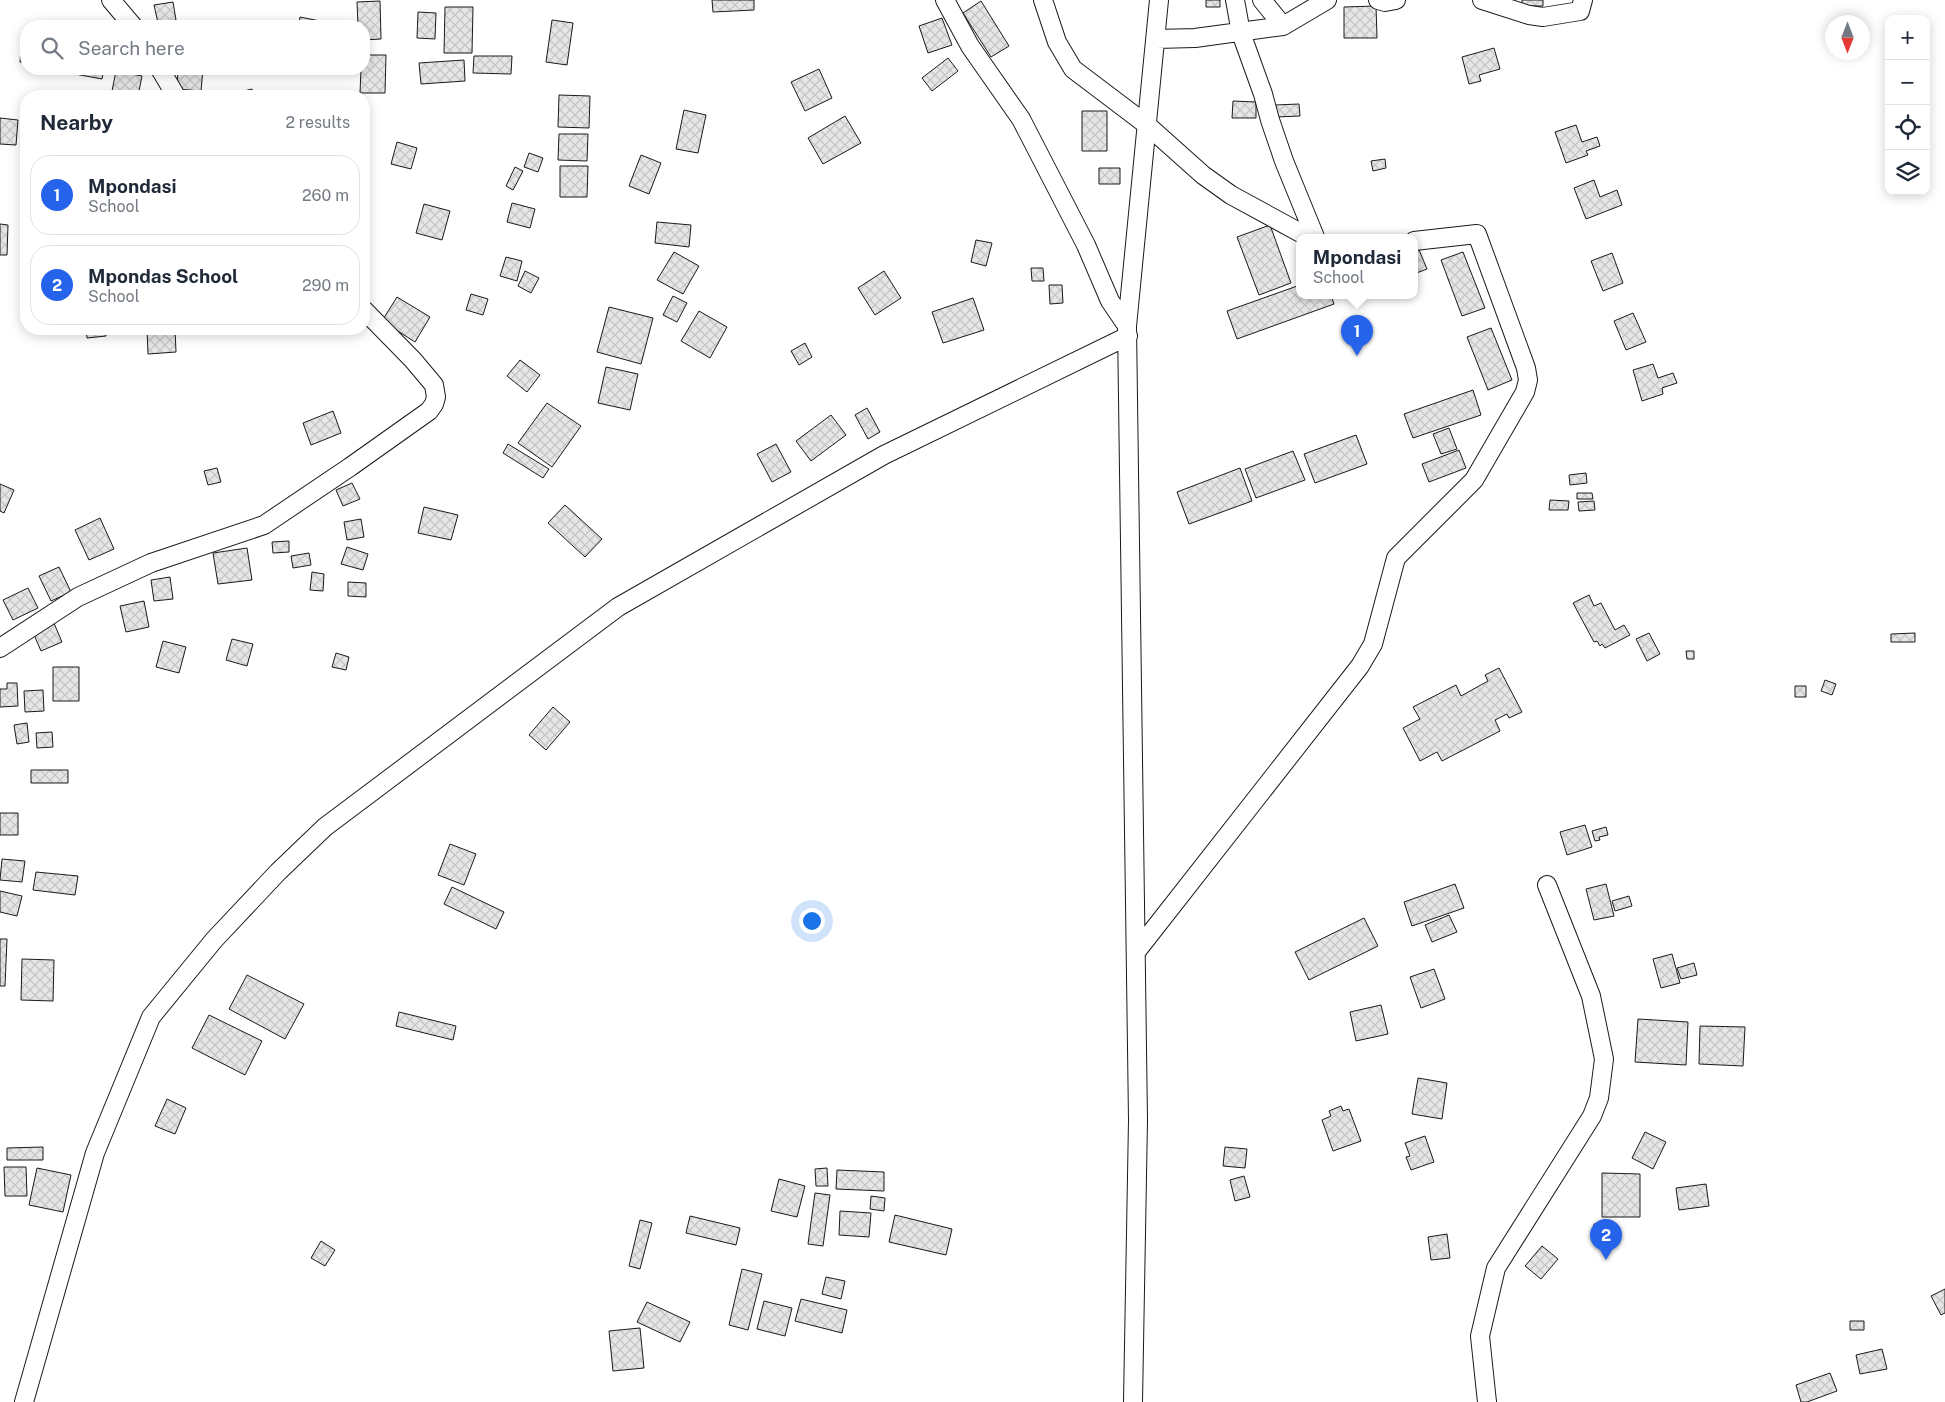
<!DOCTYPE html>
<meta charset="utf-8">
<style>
:root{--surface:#fff;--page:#f2f2f3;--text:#1f2937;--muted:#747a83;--line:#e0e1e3;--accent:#2563eb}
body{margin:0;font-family:"Public Sans",sans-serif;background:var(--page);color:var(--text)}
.controls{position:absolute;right:15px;top:15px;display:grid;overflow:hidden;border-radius:10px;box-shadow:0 2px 12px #0003}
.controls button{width:45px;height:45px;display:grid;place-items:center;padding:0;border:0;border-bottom:1px solid var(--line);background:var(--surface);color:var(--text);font:25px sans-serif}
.compass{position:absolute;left:1825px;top:15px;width:45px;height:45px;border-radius:50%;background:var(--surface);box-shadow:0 2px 12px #0003;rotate:180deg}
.you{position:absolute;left:811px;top:920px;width:18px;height:18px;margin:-12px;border:4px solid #fff;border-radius:50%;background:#1a73e8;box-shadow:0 0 0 8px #1a73e833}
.badge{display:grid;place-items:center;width:32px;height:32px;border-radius:50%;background:var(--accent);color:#fff;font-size:16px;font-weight:700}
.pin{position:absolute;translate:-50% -41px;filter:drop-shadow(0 1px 2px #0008)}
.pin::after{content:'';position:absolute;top:26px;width:18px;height:15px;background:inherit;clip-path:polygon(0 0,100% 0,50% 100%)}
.popup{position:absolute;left:1296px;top:234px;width:122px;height:65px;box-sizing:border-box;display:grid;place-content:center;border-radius:10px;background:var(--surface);filter:drop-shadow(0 1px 4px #0005);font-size:16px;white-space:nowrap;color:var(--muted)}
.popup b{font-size:19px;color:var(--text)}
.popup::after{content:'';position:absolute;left:50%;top:100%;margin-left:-10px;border:10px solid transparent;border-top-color:var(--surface)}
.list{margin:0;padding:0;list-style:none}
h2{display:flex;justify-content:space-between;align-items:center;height:65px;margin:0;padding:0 20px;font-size:21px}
h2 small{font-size:16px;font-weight:400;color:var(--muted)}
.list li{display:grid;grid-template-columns:32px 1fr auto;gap:15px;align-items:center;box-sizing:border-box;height:80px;margin:0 10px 10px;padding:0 10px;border:1px solid var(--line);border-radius:20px}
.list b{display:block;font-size:19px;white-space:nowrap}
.list p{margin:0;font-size:16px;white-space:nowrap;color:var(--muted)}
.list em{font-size:16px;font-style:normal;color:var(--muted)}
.icon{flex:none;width:28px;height:28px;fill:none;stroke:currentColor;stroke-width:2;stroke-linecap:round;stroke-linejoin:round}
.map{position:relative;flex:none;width:1945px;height:1402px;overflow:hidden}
.search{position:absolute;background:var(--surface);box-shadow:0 2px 12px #0003;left:20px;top:20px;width:350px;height:55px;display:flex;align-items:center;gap:12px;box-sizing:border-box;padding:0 18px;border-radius:20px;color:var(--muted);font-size:19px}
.panel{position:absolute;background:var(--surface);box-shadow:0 2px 12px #0003;left:20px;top:90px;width:350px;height:245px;border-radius:20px}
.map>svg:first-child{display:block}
.building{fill:url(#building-cross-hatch);stroke:#1a1a1a}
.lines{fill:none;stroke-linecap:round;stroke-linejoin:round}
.minor-casing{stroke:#1a1a1a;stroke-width:20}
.minor{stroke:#fff;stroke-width:18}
</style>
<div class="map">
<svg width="1945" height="1402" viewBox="0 0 1945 1402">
<defs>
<pattern id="building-cross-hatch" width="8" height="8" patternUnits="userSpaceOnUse" patternTransform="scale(1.25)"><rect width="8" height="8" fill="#e6e6e6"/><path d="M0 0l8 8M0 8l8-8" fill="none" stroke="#c5c5c5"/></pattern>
</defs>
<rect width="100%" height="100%" fill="#fff"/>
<path class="building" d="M 712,0 L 754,0 L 754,10 L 713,12 Z
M 1206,0 L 1220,0 L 1220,7 L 1206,7 Z
M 1522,0 L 1543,0 L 1543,6 L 1522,6 Z
M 380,1 L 381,39 L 364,40 L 364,26 L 358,26 L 357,2 Z
M 981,1 L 1009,46 L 991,57 L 963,13 Z
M 173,2 L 176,20 L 158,23 L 154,5 Z
M 1376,6 L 1377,38 L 1344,38 L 1344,7 Z
M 445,7 L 473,7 L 472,53 L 444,53 Z
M 418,12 L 436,13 L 435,39 L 417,38 Z
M 300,17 L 320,21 L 319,26 L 298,26 Z
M 942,18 L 952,45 L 928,53 L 919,26 Z
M 552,20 L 573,23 L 567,65 L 546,62 Z
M 333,21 L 353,25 L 352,26 L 331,26 Z
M 22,38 L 26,38 L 26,63 L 20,62 Z
M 1494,48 L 1500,69 L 1479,75 L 1481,81 L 1469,84 L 1462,57 Z
M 364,55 L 386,55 L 385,93 L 360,93 L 361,69 L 364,69 Z
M 474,56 L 512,56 L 511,74 L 473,73 Z
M 948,58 L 958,71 L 932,91 L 922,78 Z
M 464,60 L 465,81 L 421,84 L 419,63 Z
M 76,69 L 104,69 L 102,79 L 75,74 Z
M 178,69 L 203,69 L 201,91 L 177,89 Z
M 819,69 L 832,98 L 805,111 L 791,82 Z
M 116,71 L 142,76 L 138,96 L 111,96 Z
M 252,89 L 254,96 L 232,96 L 232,94 Z
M 559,95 L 590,96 L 589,128 L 558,127 Z
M 1233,101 L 1256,102 L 1256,118 L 1232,118 Z
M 1299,104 L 1300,116 L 1275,117 L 1275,105 Z
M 684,110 L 706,115 L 698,153 L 676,149 Z
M 1082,111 L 1107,111 L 1107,151 L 1082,151 Z
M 845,116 L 861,143 L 823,164 L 808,138 Z
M 0,118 L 18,120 L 16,145 L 0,144 Z
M 1576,125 L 1582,142 L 1597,137 L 1600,146 L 1586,151 L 1588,155 L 1566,163 L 1555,132 Z
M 559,134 L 588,134 L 587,161 L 558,160 Z
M 397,142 L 417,148 L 411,169 L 391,164 Z
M 529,153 L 543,158 L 538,172 L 524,167 Z
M 641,155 L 661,163 L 649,194 L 629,186 Z
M 1385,159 L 1386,168 L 1373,171 L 1371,161 Z
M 560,166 L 588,166 L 587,197 L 560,197 Z
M 515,167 L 523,171 L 513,190 L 506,186 Z
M 1099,168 L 1120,168 L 1120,184 L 1099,184 Z
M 1594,180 L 1600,197 L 1617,190 L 1622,205 L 1586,219 L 1574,188 Z
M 512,203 L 535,209 L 530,228 L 507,222 Z
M 424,204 L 450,211 L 442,240 L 416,233 Z
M 657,222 L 691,225 L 689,247 L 655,243 Z
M 0,224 L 8,225 L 7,255 L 0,255 Z
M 1270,225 L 1291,283 L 1259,295 L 1237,237 Z
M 976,240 L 992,243 L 986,266 L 971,262 Z
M 1417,245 L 1427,269 L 1414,274 L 1414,246 Z
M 674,252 L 699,266 L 683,294 L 657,280 Z
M 1463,252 L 1485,308 L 1462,316 L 1441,260 Z
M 1612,253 L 1623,283 L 1603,291 L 1591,261 Z
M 506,257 L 522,261 L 517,281 L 500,276 Z
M 1031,268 L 1043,268 L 1044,281 L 1032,281 Z
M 525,271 L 539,278 L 531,293 L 518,286 Z
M 884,271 L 901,298 L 875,315 L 858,288 Z
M 1049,285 L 1062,285 L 1063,303 L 1050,304 Z
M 1300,285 L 1300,295 L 1331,295 L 1334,304 L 1237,339 L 1227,311 Z
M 471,294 L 488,299 L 483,315 L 466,310 Z
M 673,296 L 687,303 L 677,322 L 663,315 Z
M 397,297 L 430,317 L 415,342 L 382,321 Z
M 973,298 L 984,330 L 943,343 L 932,312 Z
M 609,307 L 653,318 L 641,364 L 597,352 Z
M 699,311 L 727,327 L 710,358 L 681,341 Z
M 1633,313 L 1646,342 L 1626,350 L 1614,321 Z
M1347 323a5 5 0 1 1 10 0a5 5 0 1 1-10 0Z
M 1491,328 L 1512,380 L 1488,390 L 1467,337 Z
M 86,329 L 105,329 L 106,336 L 87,338 Z
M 147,329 L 175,329 L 176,352 L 148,354 Z
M 805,343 L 812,357 L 799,365 L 791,351 Z
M 520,360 L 540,375 L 527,392 L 507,376 Z
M 1653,364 L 1658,378 L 1673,373 L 1677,383 L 1662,388 L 1663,394 L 1642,401 L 1633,370 Z
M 606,367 L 638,374 L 630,410 L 598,403 Z
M 1473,390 L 1481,415 L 1413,438 L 1404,414 Z
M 547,403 L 581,426 L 552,467 L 518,443 Z
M 867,408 L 880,432 L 868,439 L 855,415 Z
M 333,411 L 341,433 L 311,445 L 303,423 Z
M 831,415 L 846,435 L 811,461 L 796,441 Z
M 1449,428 L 1457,449 L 1441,454 L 1433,434 Z
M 1356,435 L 1367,464 L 1315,483 L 1304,454 Z
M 508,444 L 549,469 L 543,478 L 503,453 Z
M 776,444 L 791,472 L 772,482 L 757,454 Z
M 1459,450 L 1466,468 L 1429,482 L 1422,464 Z
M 1293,451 L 1305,480 L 1256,498 L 1245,469 Z
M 217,468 L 221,482 L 208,485 L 204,471 Z
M 1240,468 L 1252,501 L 1189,524 L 1177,492 Z
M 1586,473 L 1587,483 L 1570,485 L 1569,475 Z
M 352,483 L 360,499 L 343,506 L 336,490 Z
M 0,484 L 14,490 L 4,513 L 0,511 Z
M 1577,493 L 1592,493 L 1593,499 L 1577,499 Z
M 1550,500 L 1569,501 L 1568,510 L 1549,510 Z
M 1594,501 L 1595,510 L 1579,511 L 1578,502 Z
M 565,505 L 602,539 L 585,557 L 548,523 Z
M 424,507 L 458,515 L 451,540 L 418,533 Z
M 100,518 L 114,549 L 89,560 L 75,530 Z
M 361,519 L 364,537 L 347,540 L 344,522 Z
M 289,541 L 289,552 L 273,553 L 272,542 Z
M 347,547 L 368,554 L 363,570 L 341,564 Z
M 247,548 L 252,580 L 218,584 L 213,553 Z
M 309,553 L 311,565 L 293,568 L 291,556 Z
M 59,567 L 71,592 L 51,601 L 39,576 Z
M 312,572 L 324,574 L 323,591 L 310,590 Z
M 170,577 L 173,599 L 154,601 L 151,580 Z
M 348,582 L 366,583 L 366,597 L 348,596 Z
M 28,588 L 38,608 L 13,620 L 3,600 Z
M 1589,595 L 1594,606 L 1601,603 L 1615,630 L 1624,625 L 1630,635 L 1605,648 L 1602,644 L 1600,646 L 1597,641 L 1594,642 L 1573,603 Z
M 144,601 L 149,627 L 126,632 L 120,606 Z
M 53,621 L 62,642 L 41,651 L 32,630 Z
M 1649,633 L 1660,654 L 1647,661 L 1636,639 Z
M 1915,633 L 1915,642 L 1891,642 L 1891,634 Z
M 232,639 L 253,644 L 247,666 L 226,660 Z
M 163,641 L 186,647 L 179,673 L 156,667 Z
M 1686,651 L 1694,651 L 1694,659 L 1687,659 Z
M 336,653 L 349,657 L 346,670 L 332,667 Z
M 53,667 L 79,667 L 79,701 L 53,701 Z
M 1499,668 L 1522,712 L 1509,718 L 1507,714 L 1495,720 L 1500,731 L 1442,761 L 1437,752 L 1420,761 L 1403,728 L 1420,719 L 1413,707 L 1456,685 L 1461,696 L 1488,681 L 1485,675 Z
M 1825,680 L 1836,684 L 1832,695 L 1821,691 Z
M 7,683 L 17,683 L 18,706 L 0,707 L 0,689 L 7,689 Z
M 1795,686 L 1806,686 L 1806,697 L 1795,697 Z
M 43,690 L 44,711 L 25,712 L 24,691 Z
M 553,707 L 570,722 L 546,750 L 529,735 Z
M 27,723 L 29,742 L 17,744 L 14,725 Z
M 52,732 L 53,747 L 37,748 L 36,733 Z
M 31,770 L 68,770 L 68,783 L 31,783 Z
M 0,813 L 18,813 L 18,835 L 0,835 Z
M 1585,825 L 1592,847 L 1567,855 L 1560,832 Z
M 1606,827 L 1608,835 L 1599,837 L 1600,840 L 1595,841 L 1592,831 Z
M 450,844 L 476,854 L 464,885 L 438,875 Z
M 2,859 L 25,861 L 22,882 L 0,880 Z
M 36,872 L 78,876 L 75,895 L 33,890 Z
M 1455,884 L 1464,908 L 1412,926 L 1404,902 Z
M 1606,884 L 1614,916 L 1594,920 L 1586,889 Z
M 452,887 L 504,912 L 496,929 L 444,904 Z
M 0,891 L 22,896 L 17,916 L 0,912 Z
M 1629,896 L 1632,906 L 1615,911 L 1612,901 Z
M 1449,915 L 1457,932 L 1432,942 L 1425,925 Z
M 1364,918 L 1378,946 L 1309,980 L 1295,952 Z
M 0,939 L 7,939 L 5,986 L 0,986 Z
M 1672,954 L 1680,983 L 1661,988 L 1653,959 Z
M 22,959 L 54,960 L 53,1001 L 21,1000 Z
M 1694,963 L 1697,975 L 1681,979 L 1677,968 Z
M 1434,969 L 1445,999 L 1421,1008 L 1410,977 Z
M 247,975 L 304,1004 L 285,1039 L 229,1009 Z
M 1381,1005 L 1388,1034 L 1356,1041 L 1350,1012 Z
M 399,1012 L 456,1026 L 453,1040 L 396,1026 Z
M 209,1015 L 262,1041 L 245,1075 L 192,1048 Z
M 1638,1019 L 1688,1022 L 1686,1065 L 1635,1062 Z
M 1700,1026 L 1745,1027 L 1743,1066 L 1699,1064 Z
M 1418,1078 L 1447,1083 L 1442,1119 L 1412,1114 Z
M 167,1099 L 186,1108 L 175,1134 L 155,1126 Z
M 1341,1106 L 1343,1111 L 1349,1109 L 1361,1141 L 1333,1151 L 1322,1120 L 1331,1116 L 1329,1111 Z
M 1645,1132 L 1666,1142 L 1653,1169 L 1632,1158 Z
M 1425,1136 L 1434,1162 L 1411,1170 L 1406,1157 L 1410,1156 L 1405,1143 Z
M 43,1147 L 43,1160 L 7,1160 L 7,1148 Z
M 1225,1147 L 1247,1149 L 1245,1168 L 1223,1166 Z
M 4,1167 L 26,1167 L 27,1196 L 5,1196 Z
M 37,1168 L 71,1175 L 63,1212 L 29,1205 Z
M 827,1168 L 828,1186 L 816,1186 L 815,1169 Z
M 837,1170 L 884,1172 L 884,1191 L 836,1189 Z
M 1602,1173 L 1640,1174 L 1640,1217 L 1602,1217 Z
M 1244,1176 L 1250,1197 L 1235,1201 L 1230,1180 Z
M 779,1179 L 805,1186 L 797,1217 L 771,1211 Z
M 1706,1184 L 1709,1206 L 1679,1210 L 1676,1188 Z
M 815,1193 L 830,1195 L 823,1246 L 808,1244 Z
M 871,1196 L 885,1198 L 884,1211 L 870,1209 Z
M 840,1211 L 871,1213 L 869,1237 L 839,1235 Z
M 895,1215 L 952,1229 L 946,1255 L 889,1242 Z
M 690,1216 L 740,1228 L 736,1245 L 686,1233 Z
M 640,1220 L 652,1223 L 640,1269 L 629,1266 Z
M 1611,1222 L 1612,1237 L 1595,1239 L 1594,1224 Z
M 1447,1234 L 1450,1258 L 1431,1260 L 1428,1237 Z
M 321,1241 L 335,1250 L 325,1266 L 311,1258 Z
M 1542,1246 L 1558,1259 L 1541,1279 L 1525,1266 Z
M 742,1269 L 762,1274 L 748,1330 L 729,1325 Z
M 826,1277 L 845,1281 L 841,1299 L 822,1294 Z
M 1945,1289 L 1945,1313 L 1941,1315 L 1931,1296 Z
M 801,1299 L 847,1310 L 842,1333 L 795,1321 Z
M 764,1301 L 792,1308 L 785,1336 L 757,1329 Z
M 647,1302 L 690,1322 L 680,1342 L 637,1322 Z
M 1850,1321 L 1864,1321 L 1864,1330 L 1850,1330 Z
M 640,1328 L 644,1368 L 613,1371 L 609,1331 Z
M 1882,1349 L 1887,1369 L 1860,1374 L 1856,1355 Z
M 1830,1373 L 1837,1391 L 1807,1402 L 1801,1402 L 1796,1385 Z"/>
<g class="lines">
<defs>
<path id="minor" d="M 111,0 L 133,26
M 945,0 L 970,46 L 1021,119 L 1086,245 L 1110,301 L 1127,326
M 1043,0 L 1057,42 L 1073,69 L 1147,125 L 1203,175 L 1231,195 L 1308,237
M 1235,0 L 1241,33 L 1263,94 L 1270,120 L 1284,161 L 1315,237
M 1262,0 L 1283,26
M 1378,0 L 1385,2 L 1396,0
M 1482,0 L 1529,15 L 1543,17 L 1580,11 L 1583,0
M 1156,39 L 1195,38 L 1283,26 L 1327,0
M 160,69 L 176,96
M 0,648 L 78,597 L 151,563 L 264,525 L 350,467 L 429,411 L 434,404 L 436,397 L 434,385 L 413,360 L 364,310
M 1136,952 L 1360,666 L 1373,644 L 1396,558 L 1474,480 L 1525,392 L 1528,380 L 1526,368 L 1477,234 L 1414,241
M 24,1402 L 95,1153 L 151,1017 L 214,940 L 278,872 L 325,827 L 618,607 L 884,455 L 1128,336
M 1133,1402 L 1138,1120 L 1127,326 L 1159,0
M 1487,1402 L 1480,1336 L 1496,1268 L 1592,1116 L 1599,1098 L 1604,1059 L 1591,996 L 1547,885"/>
</defs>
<use href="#minor" class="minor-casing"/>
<use href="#minor" class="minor"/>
</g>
</svg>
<div class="controls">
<button>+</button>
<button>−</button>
<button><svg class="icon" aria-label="locate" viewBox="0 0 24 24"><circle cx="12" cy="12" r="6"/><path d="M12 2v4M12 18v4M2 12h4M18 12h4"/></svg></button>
<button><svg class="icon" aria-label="layers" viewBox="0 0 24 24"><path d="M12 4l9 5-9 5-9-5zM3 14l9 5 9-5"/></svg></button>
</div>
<svg class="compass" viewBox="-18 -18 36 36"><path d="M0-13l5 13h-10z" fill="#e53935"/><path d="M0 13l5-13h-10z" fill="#747a83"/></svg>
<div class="you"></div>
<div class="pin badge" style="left:1357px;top:356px">1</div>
<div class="popup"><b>Mpondasi</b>School</div>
<div class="pin badge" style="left:1606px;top:1260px">2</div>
<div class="search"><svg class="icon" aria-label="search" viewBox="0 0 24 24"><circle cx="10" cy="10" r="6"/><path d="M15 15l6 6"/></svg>Search here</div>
<section class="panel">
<h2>Nearby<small>2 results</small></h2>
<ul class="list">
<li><span class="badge">1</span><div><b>Mpondasi</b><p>School</p></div><em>260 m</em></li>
<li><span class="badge">2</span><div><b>Mpondas School</b><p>School</p></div><em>290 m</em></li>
</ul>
</section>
</div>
